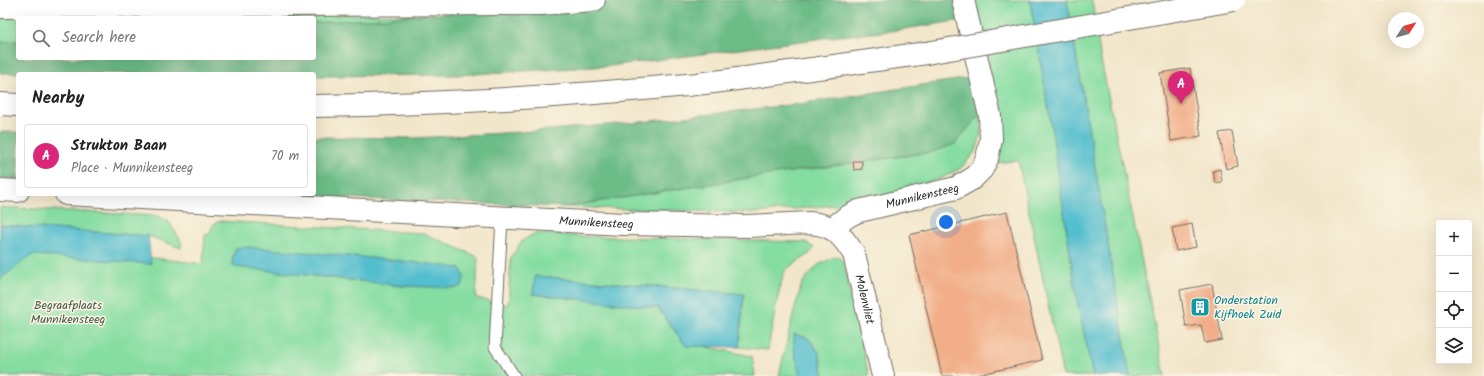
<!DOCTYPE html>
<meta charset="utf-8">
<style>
:root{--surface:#fff;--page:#f6f6f6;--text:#222;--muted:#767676;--line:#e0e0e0;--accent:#db2777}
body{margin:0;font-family:Kalam,sans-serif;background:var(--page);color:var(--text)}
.controls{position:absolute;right:12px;bottom:12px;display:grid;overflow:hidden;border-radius:4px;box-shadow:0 4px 16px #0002}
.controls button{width:36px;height:36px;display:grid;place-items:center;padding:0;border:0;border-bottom:1px solid var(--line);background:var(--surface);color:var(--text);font:20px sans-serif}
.compass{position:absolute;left:1388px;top:12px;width:36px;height:36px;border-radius:50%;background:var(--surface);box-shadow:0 4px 16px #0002;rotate:54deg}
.you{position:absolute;left:946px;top:222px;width:14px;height:14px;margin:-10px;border:3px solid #fff;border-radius:50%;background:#1a73e8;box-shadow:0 0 0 6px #1a73e833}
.badge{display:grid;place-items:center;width:26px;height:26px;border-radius:50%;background:var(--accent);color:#fff;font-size:13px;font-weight:700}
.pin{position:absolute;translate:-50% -33px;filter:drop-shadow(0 1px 2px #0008)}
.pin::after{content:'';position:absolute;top:21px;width:14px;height:12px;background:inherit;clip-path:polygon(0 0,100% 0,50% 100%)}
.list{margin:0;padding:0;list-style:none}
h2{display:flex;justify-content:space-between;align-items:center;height:52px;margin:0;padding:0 16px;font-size:17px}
h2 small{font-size:13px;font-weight:400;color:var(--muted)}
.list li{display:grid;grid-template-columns:26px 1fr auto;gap:12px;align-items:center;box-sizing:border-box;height:64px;margin:0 8px 8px;padding:0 8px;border:1px solid var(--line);border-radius:4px}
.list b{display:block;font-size:15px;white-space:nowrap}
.list p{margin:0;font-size:13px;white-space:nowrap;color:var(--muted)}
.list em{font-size:13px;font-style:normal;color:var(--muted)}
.icon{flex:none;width:22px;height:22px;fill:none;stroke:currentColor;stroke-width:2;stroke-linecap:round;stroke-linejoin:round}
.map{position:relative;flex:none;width:1484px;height:376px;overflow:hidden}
.search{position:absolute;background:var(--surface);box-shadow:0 4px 16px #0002;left:16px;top:16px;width:300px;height:44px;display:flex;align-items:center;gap:10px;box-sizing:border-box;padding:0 14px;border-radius:4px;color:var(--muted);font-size:15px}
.panel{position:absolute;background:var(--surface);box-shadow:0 4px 16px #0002;left:16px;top:72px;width:300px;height:124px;border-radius:4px}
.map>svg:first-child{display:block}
.green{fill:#85dda1;stroke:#588466;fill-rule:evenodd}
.forest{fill:#6cbc87;stroke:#4c7459}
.water{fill:#52bece;stroke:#3e747c}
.building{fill:#f1ae88}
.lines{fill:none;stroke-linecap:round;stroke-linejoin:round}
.lane-casing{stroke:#716c63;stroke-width:13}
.street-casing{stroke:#716c63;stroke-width:24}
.secondary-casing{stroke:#716c63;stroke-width:24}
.lane{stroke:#fff;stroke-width:11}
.street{stroke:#fff;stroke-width:22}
.secondary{stroke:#fff;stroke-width:22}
.secondary-bridge-casing{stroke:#716c63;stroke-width:24;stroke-linecap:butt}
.secondary-bridge{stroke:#fff;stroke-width:22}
.labels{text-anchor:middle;stroke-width:3;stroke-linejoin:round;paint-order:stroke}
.street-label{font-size:12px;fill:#2b2b2b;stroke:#fcf5e5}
.culture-label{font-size:12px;fill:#0d838f;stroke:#fcf5e5;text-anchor:start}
.park-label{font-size:12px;fill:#425848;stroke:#fcf5e5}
</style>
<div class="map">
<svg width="1484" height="376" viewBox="0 0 1484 376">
<rect width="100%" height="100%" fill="#fcf5e5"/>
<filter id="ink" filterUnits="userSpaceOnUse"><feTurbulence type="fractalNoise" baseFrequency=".025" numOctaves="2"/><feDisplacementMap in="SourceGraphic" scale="8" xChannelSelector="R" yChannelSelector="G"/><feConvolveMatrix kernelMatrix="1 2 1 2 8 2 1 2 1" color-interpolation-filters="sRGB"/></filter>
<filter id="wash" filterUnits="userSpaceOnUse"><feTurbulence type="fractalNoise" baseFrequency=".012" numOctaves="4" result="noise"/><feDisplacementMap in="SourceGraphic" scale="16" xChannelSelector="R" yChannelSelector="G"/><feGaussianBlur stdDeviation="0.9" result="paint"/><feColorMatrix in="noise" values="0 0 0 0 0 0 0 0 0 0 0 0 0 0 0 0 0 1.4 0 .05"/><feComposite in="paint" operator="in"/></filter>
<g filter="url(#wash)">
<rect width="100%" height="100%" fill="#f2e6ca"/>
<path class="green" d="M 974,0 L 1030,0 L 1050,118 L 1077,300 L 1093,376 L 1063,376 L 1018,160 L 997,163 L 991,76 L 980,18 Z
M 1067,0 L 1092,0 L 1100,55 L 1165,376 L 1130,376 Z
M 436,14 L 314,23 L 314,18 L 18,18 L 18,41 L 0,42 L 0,18 Z
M 980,114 L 982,130 L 976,151 L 961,168 L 942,178 L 863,202 L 755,213 L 564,207 L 761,176 L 932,152 Z
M 0,207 L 157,216 L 169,222 L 181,241 L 181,248 L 148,236 L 0,225 Z
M 219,221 L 423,233 L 478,257 L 476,298 L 508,305 L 511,257 L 522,241 L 535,233 L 576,236 L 806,242 L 814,248 C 808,259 794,261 785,271 C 781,276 770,338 768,350 L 739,347 L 744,294 L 536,276 L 533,294 L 658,308 L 683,342 L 752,356 L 755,376 L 0,376 L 0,261 L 24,242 L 203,264 L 205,234 L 209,235 L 213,225 ZM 236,248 L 403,286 L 237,267 L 233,265 L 233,256 Z
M 837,256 L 843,261 L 869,376 L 824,376 L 819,352 L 808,338 L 794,349 L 800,376 L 779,376 L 791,323 L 802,283 L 818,265 Z"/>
<path class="forest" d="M 615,0 L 959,0 L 963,20 L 891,31 L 832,37 L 610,66 L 456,75 L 314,76 L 314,74 L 0,73 L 0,42 L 18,41 L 18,58 L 314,58 L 314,23 L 435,14 L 595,7 Z
M 975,77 L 980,114 L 955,144 L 932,152 L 761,176 L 564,207 L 365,199 L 267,194 L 314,194 L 314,137 L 415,138 L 537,131 L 641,122 L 798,104 Z
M 0,132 L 18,132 L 18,179 L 0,178 Z"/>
<path class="water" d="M 1030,0 L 1067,0 L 1130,376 L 1093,376 L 1077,300 L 1050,118 Z
M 0,225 L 148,236 L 151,264 L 32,255 L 0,279 Z
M 248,247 L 404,261 L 460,268 L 464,275 L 463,285 L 457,288 L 403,286 L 236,267 L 233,266 L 233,256 L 236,248 Z
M 535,276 L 744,294 L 739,347 L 686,346 L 658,308 L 533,294 Z
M 794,334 L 808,338 L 819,353 L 824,376 L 800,376 L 794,349 Z"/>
<g id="blocks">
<path class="building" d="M 1190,68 L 1201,136 L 1171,141 L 1160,73 Z
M 1232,131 L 1238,166 L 1226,169 L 1219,133 Z
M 853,161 L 862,161 L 862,169 L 854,170 Z
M 1220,169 L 1222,182 L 1215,183 L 1213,171 Z
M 1007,212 L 1042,360 L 973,376 L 942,376 L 909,235 Z
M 1192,224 L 1196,247 L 1176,251 L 1172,228 Z
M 1212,284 L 1222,340 L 1205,343 L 1201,325 L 1186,327 L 1180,290 Z"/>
</g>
</g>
<g filter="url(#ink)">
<use href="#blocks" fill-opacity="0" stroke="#716c63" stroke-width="1"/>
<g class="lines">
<defs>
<path id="lane" d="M 502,219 L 495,347 L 514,376"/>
<g id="street">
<path d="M 0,7 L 268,5 L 540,4 L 594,0"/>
<path id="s1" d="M 833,229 C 841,220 848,215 859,211 L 956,188 L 972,179 L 982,169 L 987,159 L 991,139 L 990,116 L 963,0"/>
</g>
<g id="secondary">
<path d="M 0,104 L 18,105"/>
<path d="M 314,106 C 439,104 563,97 687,85 C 767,76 847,64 926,53"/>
<path d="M 0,190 L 18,191"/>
<path id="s2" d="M 66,194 L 623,224 L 747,226 L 810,223 C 834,225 841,234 854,254 L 883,376"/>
</g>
</defs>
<use href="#lane" class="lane-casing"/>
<use href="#street" class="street-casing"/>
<use href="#secondary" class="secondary-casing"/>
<use href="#lane" class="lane"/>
<use href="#street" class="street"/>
<use href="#secondary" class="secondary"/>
<defs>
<path id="secondary-bridge" d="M 926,53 L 1234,0"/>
</defs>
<use href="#secondary-bridge" class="secondary-bridge-casing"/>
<use href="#secondary-bridge" class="secondary-bridge"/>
</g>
</g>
<defs>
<symbol id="building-square" viewBox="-11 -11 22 22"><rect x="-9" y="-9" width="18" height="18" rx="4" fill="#0f9aa8" stroke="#fcf5e5"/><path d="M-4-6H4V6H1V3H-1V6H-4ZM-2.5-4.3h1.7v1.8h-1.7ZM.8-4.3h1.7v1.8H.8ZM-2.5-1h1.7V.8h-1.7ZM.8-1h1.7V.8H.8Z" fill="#fff"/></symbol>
</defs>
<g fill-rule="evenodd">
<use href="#building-square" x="1189" y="296" width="22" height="22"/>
</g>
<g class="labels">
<g class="street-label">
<text dy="4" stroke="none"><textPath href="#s1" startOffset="97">Munnikensteeg</textPath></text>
<text dy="4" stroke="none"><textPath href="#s2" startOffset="531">Munnikensteeg</textPath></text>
<text dy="4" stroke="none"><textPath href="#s2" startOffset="848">Molenvliet</textPath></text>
</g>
<g class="culture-label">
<text x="1214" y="304">Onderstation<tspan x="1214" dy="14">Kijfhoek Zuid</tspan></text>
</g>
<g class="park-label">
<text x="68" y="309">Begraafplaats<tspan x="68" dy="14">Munnikensteeg</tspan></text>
</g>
</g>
</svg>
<div class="controls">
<button>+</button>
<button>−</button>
<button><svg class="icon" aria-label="locate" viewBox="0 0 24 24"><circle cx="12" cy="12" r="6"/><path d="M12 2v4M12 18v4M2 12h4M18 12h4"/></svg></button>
<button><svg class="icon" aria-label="layers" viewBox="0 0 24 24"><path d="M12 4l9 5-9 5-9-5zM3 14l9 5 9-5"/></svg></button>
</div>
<svg class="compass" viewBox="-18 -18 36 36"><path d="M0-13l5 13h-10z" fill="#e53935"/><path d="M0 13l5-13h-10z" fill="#767676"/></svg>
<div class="you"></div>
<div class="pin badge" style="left:1181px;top:104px">A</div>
<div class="search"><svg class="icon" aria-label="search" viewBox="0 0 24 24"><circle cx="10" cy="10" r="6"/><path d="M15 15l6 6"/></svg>Search here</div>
<section class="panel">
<h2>Nearby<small></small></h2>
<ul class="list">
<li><span class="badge">A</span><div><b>Strukton Baan</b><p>Place · Munnikensteeg</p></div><em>70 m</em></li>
</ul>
</section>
</div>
